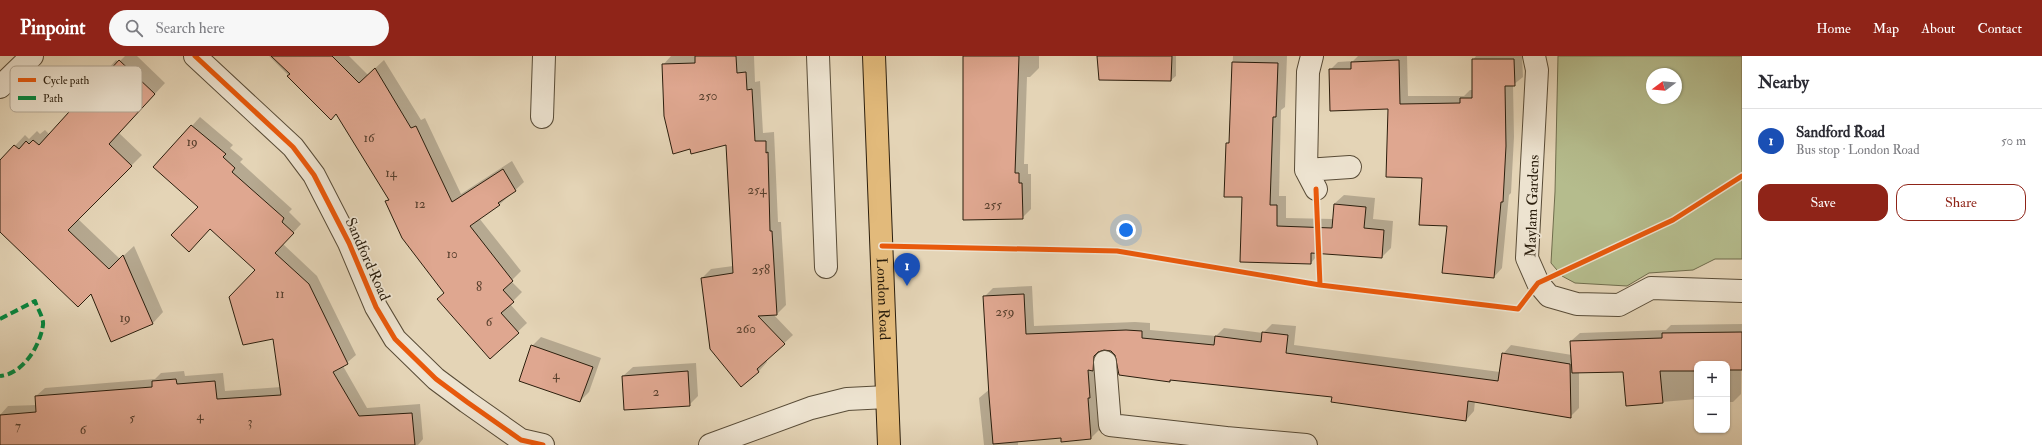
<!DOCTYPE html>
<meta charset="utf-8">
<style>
:root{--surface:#fff;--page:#f7f7f7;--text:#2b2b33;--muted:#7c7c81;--line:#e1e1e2;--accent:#8f2418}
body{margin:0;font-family:"IM FELL Double Pica",serif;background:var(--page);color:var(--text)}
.controls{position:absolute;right:12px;bottom:12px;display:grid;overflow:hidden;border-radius:8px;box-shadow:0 1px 3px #0004}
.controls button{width:36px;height:36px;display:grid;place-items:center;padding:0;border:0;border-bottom:1px solid var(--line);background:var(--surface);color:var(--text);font:20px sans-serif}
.compass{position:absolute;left:1646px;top:12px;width:36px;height:36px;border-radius:50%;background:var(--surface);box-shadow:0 1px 3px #0004;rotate:254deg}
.you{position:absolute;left:1126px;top:174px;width:14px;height:14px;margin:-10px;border:3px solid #fff;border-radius:50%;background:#1a73e8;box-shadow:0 0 0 6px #1a73e833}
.badge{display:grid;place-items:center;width:26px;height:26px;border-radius:50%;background:var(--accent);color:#fff;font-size:13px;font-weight:700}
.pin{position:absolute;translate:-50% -33px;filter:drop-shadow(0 1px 2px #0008)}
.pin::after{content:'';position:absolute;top:21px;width:14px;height:12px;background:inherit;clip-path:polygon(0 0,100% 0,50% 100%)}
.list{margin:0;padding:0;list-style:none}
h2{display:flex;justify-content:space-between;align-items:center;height:52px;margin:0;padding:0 16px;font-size:17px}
h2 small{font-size:13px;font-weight:400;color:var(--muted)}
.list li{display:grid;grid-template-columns:26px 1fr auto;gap:12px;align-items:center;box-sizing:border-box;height:64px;padding:0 16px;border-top:1px solid var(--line)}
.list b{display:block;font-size:15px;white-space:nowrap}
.list p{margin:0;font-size:13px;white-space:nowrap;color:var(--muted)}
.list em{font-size:13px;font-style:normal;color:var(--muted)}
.actions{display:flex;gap:8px;padding:12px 16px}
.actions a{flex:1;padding:9px 0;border:1px solid var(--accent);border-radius:12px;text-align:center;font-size:14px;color:var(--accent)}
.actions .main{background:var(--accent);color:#fff}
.icon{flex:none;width:22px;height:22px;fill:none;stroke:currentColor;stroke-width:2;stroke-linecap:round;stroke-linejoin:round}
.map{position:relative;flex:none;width:1742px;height:389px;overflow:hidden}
header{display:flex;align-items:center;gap:24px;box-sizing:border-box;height:56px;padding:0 20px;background:var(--accent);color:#fff}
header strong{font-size:19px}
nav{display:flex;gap:22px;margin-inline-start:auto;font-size:14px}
.search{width:280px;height:36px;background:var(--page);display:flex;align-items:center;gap:10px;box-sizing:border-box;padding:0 14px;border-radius:22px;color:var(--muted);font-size:15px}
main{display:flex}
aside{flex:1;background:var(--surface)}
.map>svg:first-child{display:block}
.green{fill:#b5bc8d;stroke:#706d4d;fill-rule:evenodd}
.shadow{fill:#0003}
.building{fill:#dfa790;stroke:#2b1e0d}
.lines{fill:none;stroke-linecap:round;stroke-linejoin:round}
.minor-casing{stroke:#594c37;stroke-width:24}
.major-casing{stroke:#2b1e0d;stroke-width:24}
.minor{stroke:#ede3d0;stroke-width:22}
.major{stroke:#e2ba7b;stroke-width:22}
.quiet{stroke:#00873e;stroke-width:4;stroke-dasharray:8 4;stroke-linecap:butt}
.cycleway-casing{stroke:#ede3d0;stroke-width:8}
.cycleway{stroke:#e8590c;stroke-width:5}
.labels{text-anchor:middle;stroke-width:3.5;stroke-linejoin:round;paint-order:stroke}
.number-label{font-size:13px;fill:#58402e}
.street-label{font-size:15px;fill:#2b1e0d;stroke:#ede3d0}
.key{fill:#ede3d0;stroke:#b3a896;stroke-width:1}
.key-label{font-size:11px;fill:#2b1e0d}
</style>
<header>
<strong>Pinpoint</strong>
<div class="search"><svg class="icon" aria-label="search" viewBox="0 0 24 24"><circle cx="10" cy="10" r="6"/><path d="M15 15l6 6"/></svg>Search here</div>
<nav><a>Home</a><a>Map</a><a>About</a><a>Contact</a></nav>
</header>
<main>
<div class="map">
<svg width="1742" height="389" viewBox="0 0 1742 389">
<rect width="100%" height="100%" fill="#e4d4b6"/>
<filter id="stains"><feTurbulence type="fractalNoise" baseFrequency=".005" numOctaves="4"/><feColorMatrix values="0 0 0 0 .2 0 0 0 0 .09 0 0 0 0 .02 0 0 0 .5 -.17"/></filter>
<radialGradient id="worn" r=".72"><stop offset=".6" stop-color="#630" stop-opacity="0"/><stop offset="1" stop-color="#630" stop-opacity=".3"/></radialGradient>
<path class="green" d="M 1558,0 L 1742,0 L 1742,203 L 1715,203 L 1693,214 L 1649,217 L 1627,230 L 1575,227 L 1562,220 L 1551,207 L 1555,136 ZM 1652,18 L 1676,18 L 1676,42 L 1652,42 Z"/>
<path class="shadow" d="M 125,0 L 137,0 L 165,27 L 119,77 L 142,99 L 78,163 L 120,203 L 134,190 L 163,256 L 153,267 L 112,284 L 91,237 L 78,250 L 0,176 L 0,106 L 25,79 L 29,83 L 37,75 L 40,78 L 45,74 L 50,79 L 91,34 L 106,15 L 116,4 L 119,6 Z
M 269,0 L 349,0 L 368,19 L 384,4 L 421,64 L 425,62 L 461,138 L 512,105 L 524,126 L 499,149 L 479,162 L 521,215 L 511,225 L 522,236 L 510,248 L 527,267 L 490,302 L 386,146 L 389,142 L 336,57 L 331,62 Z
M 671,0 L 754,0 L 755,26 L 760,25 L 763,77 L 774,76 L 778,166 L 781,166 L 786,249 L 777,258 L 773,258 L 793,279 L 766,304 L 767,306 L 759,315 L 741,329 L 702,222 L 711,213 L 733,210 L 727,88 L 663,9 Z
M 963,0 L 1039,0 L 1039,12 L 1030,21 L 1027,21 L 1024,108 L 1028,108 L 1028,118 L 1031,118 L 1031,153 L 1022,162 Z
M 1098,0 L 1176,0 L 1176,20 L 1171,24 Z
M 1233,0 L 1287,0 L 1285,51 L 1281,54 L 1279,140 L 1286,140 L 1286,162 L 1333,163 L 1334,148 L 1344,139 L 1375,142 L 1373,163 L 1393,165 L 1391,192 L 1382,201 L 1320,196 L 1311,207 L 1243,140 L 1227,88 L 1230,84 Z
M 1358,0 L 1407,0 L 1408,40 L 1464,40 L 1470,34 L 1473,34 L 1473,4 L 1476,0 L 1522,0 L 1523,21 L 1513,29 L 1514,81 L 1511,137 L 1509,139 L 1502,212 L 1494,221 L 1448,169 L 1390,52 L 1330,14 L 1338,6 L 1353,5 Z
M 200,61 L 233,89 L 230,92 L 243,103 L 240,106 L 292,153 L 289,156 L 301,168 L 283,188 L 317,220 L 356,299 L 343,310 L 367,352 L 420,348 L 423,383 L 418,389 L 1,389 L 0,359 L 8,350 L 37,349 L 36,340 L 45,332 L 155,323 L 161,317 L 184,315 L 185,320 L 223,317 L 225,335 L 281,331 L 274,282 L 257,214 L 210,172 L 199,151 L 155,111 Z
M 1032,230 L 1034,270 L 1135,266 L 1150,267 L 1150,274 L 1216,280 L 1224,272 L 1263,277 L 1272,268 L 1296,270 L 1294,289 L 1500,316 L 1503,298 L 1511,289 L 1572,299 L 1571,285 L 1580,277 L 1666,274 L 1671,269 L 1742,268 L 1741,338 L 1733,346 L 1727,346 L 1727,308 L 1697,308 L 1697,343 L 1627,349 L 1624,314 L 1579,316 L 1579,352 L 1571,360 L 1475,345 L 1474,355 L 1466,364 L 1333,340 L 1171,323 L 1170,325 L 1116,299 L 1110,294 L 1102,293 L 1098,332 L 1096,335 L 1099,374 L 1091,382 L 1061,380 L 1018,384 L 1018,389 L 984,389 L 979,342 L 990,333 L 984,241 L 993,232 Z
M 541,281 L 601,302 L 589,336 L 580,345 L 532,290 Z
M 696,307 L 698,340 L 689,349 L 623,320 L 633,311 Z"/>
<path class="building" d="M 271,0 L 332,0 L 359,27 L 375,12 L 411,72 L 416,70 L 452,146 L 503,113 L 516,135 L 498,147 L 500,149 L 470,170 L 513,225 L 503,234 L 514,246 L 501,257 L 519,277 L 490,303 L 437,243 L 444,237 L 402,182 L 385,145 L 389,144 L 336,58 L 331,64 L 287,20 L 290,18 Z
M 695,0 L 736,0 L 737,17 L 746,16 L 747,34 L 752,33 L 755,85 L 766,85 L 766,97 L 768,96 L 770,175 L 772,175 L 777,259 L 758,260 L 785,288 L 757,313 L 759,316 L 741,331 L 710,293 L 701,222 L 733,217 L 726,89 L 691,98 L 690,93 L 673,98 L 664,60 L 662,8 L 695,7 Z
M 963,0 L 1019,0 L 1015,117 L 1019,117 L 1019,127 L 1022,127 L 1023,163 L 963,164 Z
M 1097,0 L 1172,0 L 1171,25 L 1099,24 Z
M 1472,3 L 1514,3 L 1515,30 L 1505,30 L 1506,90 L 1503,146 L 1501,146 L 1494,222 L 1442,217 L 1447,170 L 1419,169 L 1422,122 L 1386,121 L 1388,53 L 1330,55 L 1329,13 L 1351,13 L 1351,6 L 1399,4 L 1400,48 L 1460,47 L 1460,42 L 1472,42 Z
M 119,4 L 155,38 L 109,88 L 132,110 L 68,174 L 109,213 L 123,199 L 153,268 L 111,286 L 91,238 L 78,251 L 0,176 L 0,104 L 14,89 L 19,93 L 26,85 L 29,88 L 33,84 L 39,89 L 89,34 L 87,33 L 105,14 L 108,16 Z
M 1232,6 L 1278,7 L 1276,61 L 1273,61 L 1270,149 L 1277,149 L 1277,170 L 1332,172 L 1334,148 L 1366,151 L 1364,172 L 1384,174 L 1382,202 L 1311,197 L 1311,208 L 1240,206 L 1242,141 L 1224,141 L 1226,87 L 1229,87 Z
M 191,69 L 226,98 L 223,101 L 235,112 L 232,116 L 284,162 L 282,166 L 294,177 L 275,197 L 309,228 L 348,308 L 333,316 L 359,360 L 412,357 L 415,389 L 0,389 L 0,359 L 36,356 L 35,340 L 152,331 L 152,325 L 176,323 L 177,328 L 215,325 L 217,343 L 281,339 L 273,283 L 243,289 L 229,241 L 255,214 L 210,173 L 189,196 L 171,179 L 198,151 L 153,111 Z
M 1024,238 L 1026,278 L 1126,274 L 1142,275 L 1142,282 L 1214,289 L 1215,280 L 1261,286 L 1262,276 L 1288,279 L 1286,297 L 1498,325 L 1502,297 L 1570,308 L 1571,362 L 1468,345 L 1466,365 L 1331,346 L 1332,341 L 1170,324 L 1170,326 L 1119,319 L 1115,299 L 1111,295 L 1104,294 L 1098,296 L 1094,300 L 1093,315 L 1088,314 L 1090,342 L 1088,342 L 1091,383 L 1061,386 L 1061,382 L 993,388 L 989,340 L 983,240 Z
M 1742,276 L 1742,314 L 1727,314 L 1727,308 L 1697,308 L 1697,315 L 1660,315 L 1663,347 L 1626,350 L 1623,316 L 1572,317 L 1570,285 L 1662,282 L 1662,277 Z
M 531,289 L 593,311 L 580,346 L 519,325 Z
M 688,315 L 690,350 L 624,354 L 622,320 Z"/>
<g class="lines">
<defs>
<path id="minor" d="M 195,0 L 293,91 L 314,119 L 349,187 L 376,251 L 395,283 L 436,323 L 467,346 L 521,384 L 543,389
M 818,0 L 826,211
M 1312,0 L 1308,16 L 1306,114 L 1316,133
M 1534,0 L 1537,14 L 1527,202 L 1538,227 L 1549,240 L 1577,248 L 1619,249 L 1651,232 L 1742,235
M 0,31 L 32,0
M 542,61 L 544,0
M 1306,114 L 1350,111
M 1105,306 L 1110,369 L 1226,382 L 1224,389
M 1226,382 L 1306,389
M 710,389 L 811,352 L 847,343 L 887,341"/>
<g id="major">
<path id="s1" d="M 874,0 L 889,389"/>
</g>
</defs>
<use href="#minor" class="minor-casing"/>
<use href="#major" class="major-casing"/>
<use href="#minor" class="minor"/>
<use href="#major" class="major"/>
<path class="quiet" d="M 0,263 L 35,245 C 37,252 44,262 43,269 C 40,290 23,318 0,320"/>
<defs>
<path id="cycleway" d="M 195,0 L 293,91 L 314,119 L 349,187 L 376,251 L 395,283 L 436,323 L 467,346 L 521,384 L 543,389
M 1316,133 L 1320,229
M 882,190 L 1117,195 L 1320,229 L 1518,253 L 1538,227 L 1673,164 L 1742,120"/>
</defs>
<use href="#cycleway" class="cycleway-casing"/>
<use href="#cycleway" class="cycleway"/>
</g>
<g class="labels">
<g class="number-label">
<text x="708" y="44">250</text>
<text x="369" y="86">16</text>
<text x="192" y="90">19</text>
<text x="391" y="121">14</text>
<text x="757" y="138">254</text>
<text x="420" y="152">12</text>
<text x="993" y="153">255</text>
<text x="452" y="202">10</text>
<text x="761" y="218">258</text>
<text x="479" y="235">8</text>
<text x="280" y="242">11</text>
<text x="1005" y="260">259</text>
<text x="125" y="266">19</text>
<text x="489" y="270">6</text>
<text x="746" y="277">260</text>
<text x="556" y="323">4</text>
<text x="656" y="340">2</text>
<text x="200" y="364">4</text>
<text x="132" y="366">5</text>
<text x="250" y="370">3</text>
<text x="18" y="374">7</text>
<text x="83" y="378">6</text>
</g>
<g class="street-label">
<text transform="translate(1532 150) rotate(-88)" y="5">Maylam Gardens</text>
<text transform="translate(368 203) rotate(66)" y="5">Sandford Road</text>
<text dy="5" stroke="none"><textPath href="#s1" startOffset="243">London Road</textPath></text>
</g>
</g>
<rect x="10" y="10" width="132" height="46" rx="6" class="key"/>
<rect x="18" y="22" width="18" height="4" fill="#e8590c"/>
<rect x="18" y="40" width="18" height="4" fill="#00873e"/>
<g class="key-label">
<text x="43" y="28">Cycle path</text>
<text x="43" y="46">Path</text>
</g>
<rect width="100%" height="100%" filter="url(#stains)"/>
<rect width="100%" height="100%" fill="url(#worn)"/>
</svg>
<div class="controls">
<button>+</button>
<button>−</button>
</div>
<svg class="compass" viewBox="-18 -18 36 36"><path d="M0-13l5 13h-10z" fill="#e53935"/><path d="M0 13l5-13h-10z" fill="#7c7c81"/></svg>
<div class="you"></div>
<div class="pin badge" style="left:907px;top:230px;background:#1a4fb4">1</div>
</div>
<aside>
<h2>Nearby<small></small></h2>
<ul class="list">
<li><span class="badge" style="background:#1a4fb4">1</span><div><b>Sandford Road</b><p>Bus stop · London Road</p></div><em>50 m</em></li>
</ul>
<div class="actions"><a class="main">Save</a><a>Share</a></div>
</aside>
</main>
